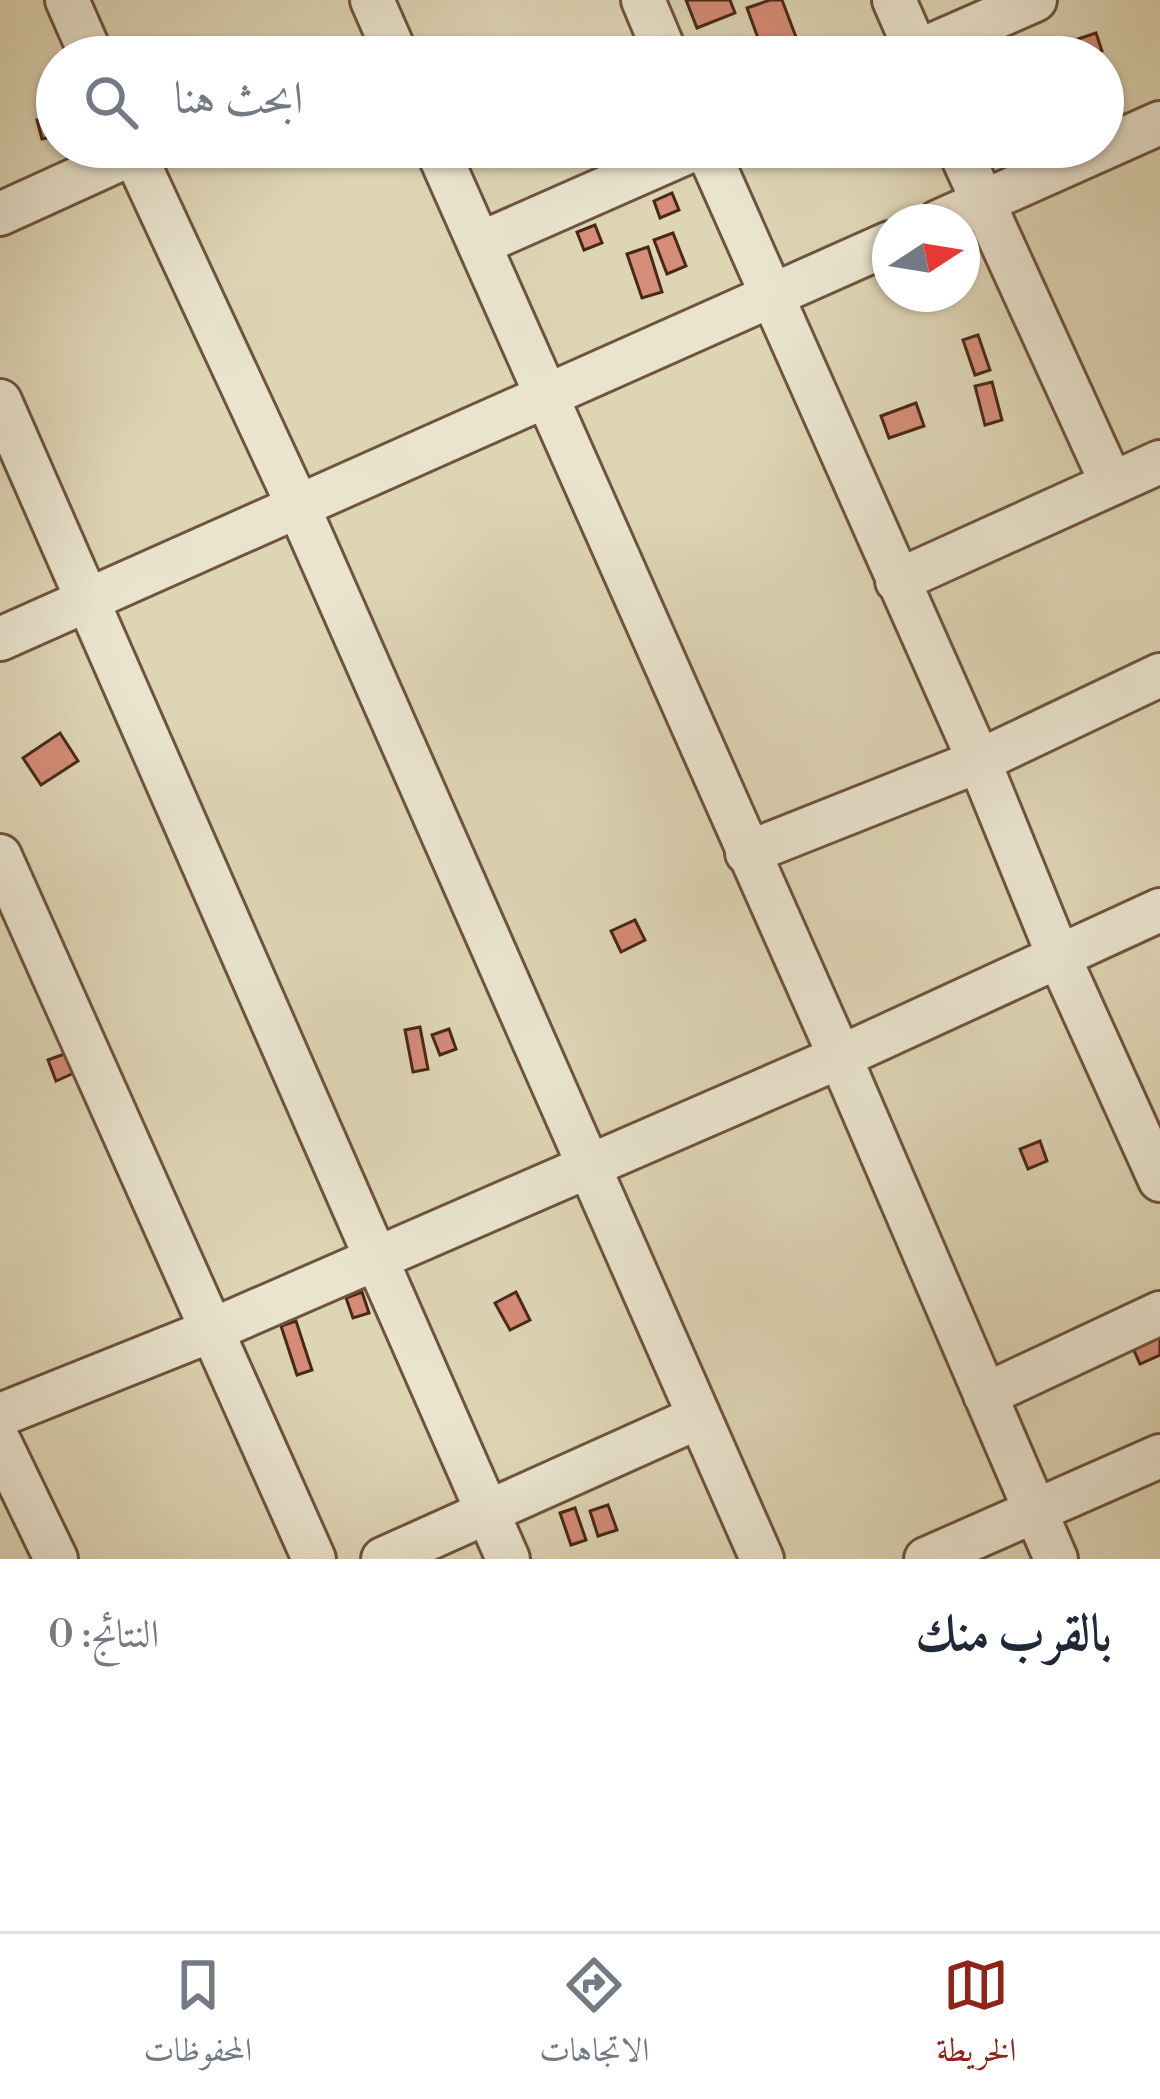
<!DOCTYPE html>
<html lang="ar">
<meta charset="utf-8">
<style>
:root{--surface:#fff;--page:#f2f2f3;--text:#1f2937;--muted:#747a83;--line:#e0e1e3;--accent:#8f2418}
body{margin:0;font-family:"Libre Bodoni",Amiri,serif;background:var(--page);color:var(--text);direction:rtl}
.compass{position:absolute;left:872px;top:204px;width:108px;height:108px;border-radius:50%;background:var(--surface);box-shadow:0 3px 9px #0004;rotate:78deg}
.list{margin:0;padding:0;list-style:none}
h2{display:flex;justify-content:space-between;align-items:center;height:156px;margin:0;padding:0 48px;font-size:51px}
h2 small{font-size:39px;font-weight:400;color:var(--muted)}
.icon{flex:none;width:66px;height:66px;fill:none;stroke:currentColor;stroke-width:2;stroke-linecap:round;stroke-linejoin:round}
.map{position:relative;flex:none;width:1160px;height:1559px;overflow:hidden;direction:ltr}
.search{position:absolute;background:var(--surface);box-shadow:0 3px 9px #0004;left:36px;right:36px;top:36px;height:132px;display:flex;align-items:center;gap:30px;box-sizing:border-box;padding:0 42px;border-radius:66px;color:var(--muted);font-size:45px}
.sheet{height:372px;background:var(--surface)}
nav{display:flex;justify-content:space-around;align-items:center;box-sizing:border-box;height:168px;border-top:3px solid var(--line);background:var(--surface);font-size:33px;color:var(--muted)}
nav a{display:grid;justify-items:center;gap:6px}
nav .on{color:var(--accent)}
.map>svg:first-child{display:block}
.building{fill:#d58c78;stroke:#482917;stroke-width:3}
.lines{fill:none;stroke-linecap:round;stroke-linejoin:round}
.minor-casing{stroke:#6e543e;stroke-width:48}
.minor{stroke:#eae4cf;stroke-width:42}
</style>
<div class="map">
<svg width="1160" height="1559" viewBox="0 0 1160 1559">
<rect width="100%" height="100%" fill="#ded5b5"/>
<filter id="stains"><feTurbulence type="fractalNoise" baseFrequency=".00167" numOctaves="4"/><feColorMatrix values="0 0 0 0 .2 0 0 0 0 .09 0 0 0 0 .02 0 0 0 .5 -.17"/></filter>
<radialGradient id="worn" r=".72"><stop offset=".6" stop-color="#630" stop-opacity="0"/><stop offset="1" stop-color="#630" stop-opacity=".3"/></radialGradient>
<path class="building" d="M 686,0 L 730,0 L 735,13 L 697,28 Z
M 770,0 L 782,0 L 796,37 L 762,49 L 747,8 Z
M 1096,33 L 1102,51 L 1074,57 L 1069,42 Z
M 57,115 L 57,136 L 42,139 L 37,120 Z
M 672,193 L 679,210 L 660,218 L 654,201 Z
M 595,225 L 602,243 L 584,250 L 577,232 Z
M 673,233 L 686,266 L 667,274 L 654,240 Z
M 648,247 L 662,292 L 642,298 L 627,254 Z
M 978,335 L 990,370 L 975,375 L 963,340 Z
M 992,382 L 1002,420 L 985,425 L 975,386 Z
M 916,403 L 924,426 L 889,438 L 881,416 Z
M 60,733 L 78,761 L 41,785 L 23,758 Z
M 635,920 L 645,940 L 621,952 L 611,931 Z
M 420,1027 L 428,1069 L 413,1072 L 405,1030 Z
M 449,1029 L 456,1049 L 440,1055 L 432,1035 Z
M 67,1053 L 74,1073 L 56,1081 L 48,1060 Z
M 1040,1141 L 1047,1161 L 1028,1169 L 1020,1149 Z
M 362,1292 L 369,1313 L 353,1318 L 346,1298 Z
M 516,1292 L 530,1320 L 510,1330 L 495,1303 Z
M 296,1321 L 312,1370 L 297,1375 L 281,1326 Z
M 1160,1334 L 1160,1355 L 1140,1364 L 1132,1346 Z
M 608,1505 L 617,1530 L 598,1536 L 590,1511 Z
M 575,1508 L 586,1540 L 571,1545 L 560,1513 Z"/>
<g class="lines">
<defs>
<path id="minor" d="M 67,0 L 92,57
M 372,0 L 397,57
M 643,0 L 667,57
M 894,0 L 919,57
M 905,57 L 1035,0
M 131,147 L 298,506 L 762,1559
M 436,147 L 840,1057 L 1056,1559
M 706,147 L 979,761 L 1058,955 L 1160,1180
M 958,147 L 1111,482
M 0,214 L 134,153
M 938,222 L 1160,123
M 479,244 L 699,147
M 0,401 L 508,1559
M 897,581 L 1160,462
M 0,639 L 890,243
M 747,853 L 979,761 L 1160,675
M 0,856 L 314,1559
M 985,1395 L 1160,1313
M 0,1415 L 210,1331 L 840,1057 L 1160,910
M 0,1443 L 56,1559
M 383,1559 L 699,1417
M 926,1559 L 1160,1456"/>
</defs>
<use href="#minor" class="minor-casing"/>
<use href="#minor" class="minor"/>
</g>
<rect width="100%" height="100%" filter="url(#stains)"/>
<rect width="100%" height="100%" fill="url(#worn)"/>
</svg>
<svg class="compass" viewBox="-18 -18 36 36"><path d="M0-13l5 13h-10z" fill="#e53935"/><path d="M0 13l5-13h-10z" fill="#747a83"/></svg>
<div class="search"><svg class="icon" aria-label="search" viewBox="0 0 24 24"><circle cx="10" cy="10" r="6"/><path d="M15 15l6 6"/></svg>ابحث هنا</div>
</div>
<section class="sheet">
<h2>بالقرب منك<small>النتائج: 0</small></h2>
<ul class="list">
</ul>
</section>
<nav>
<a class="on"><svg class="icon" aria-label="map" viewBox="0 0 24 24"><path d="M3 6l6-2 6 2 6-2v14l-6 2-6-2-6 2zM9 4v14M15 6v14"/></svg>الخريطة</a>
<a><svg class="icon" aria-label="directions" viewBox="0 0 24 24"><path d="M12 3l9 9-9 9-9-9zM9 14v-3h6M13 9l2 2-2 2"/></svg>الاتجاهات</a>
<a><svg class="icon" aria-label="saved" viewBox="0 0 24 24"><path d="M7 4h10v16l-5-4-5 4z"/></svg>المحفوظات</a>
</nav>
